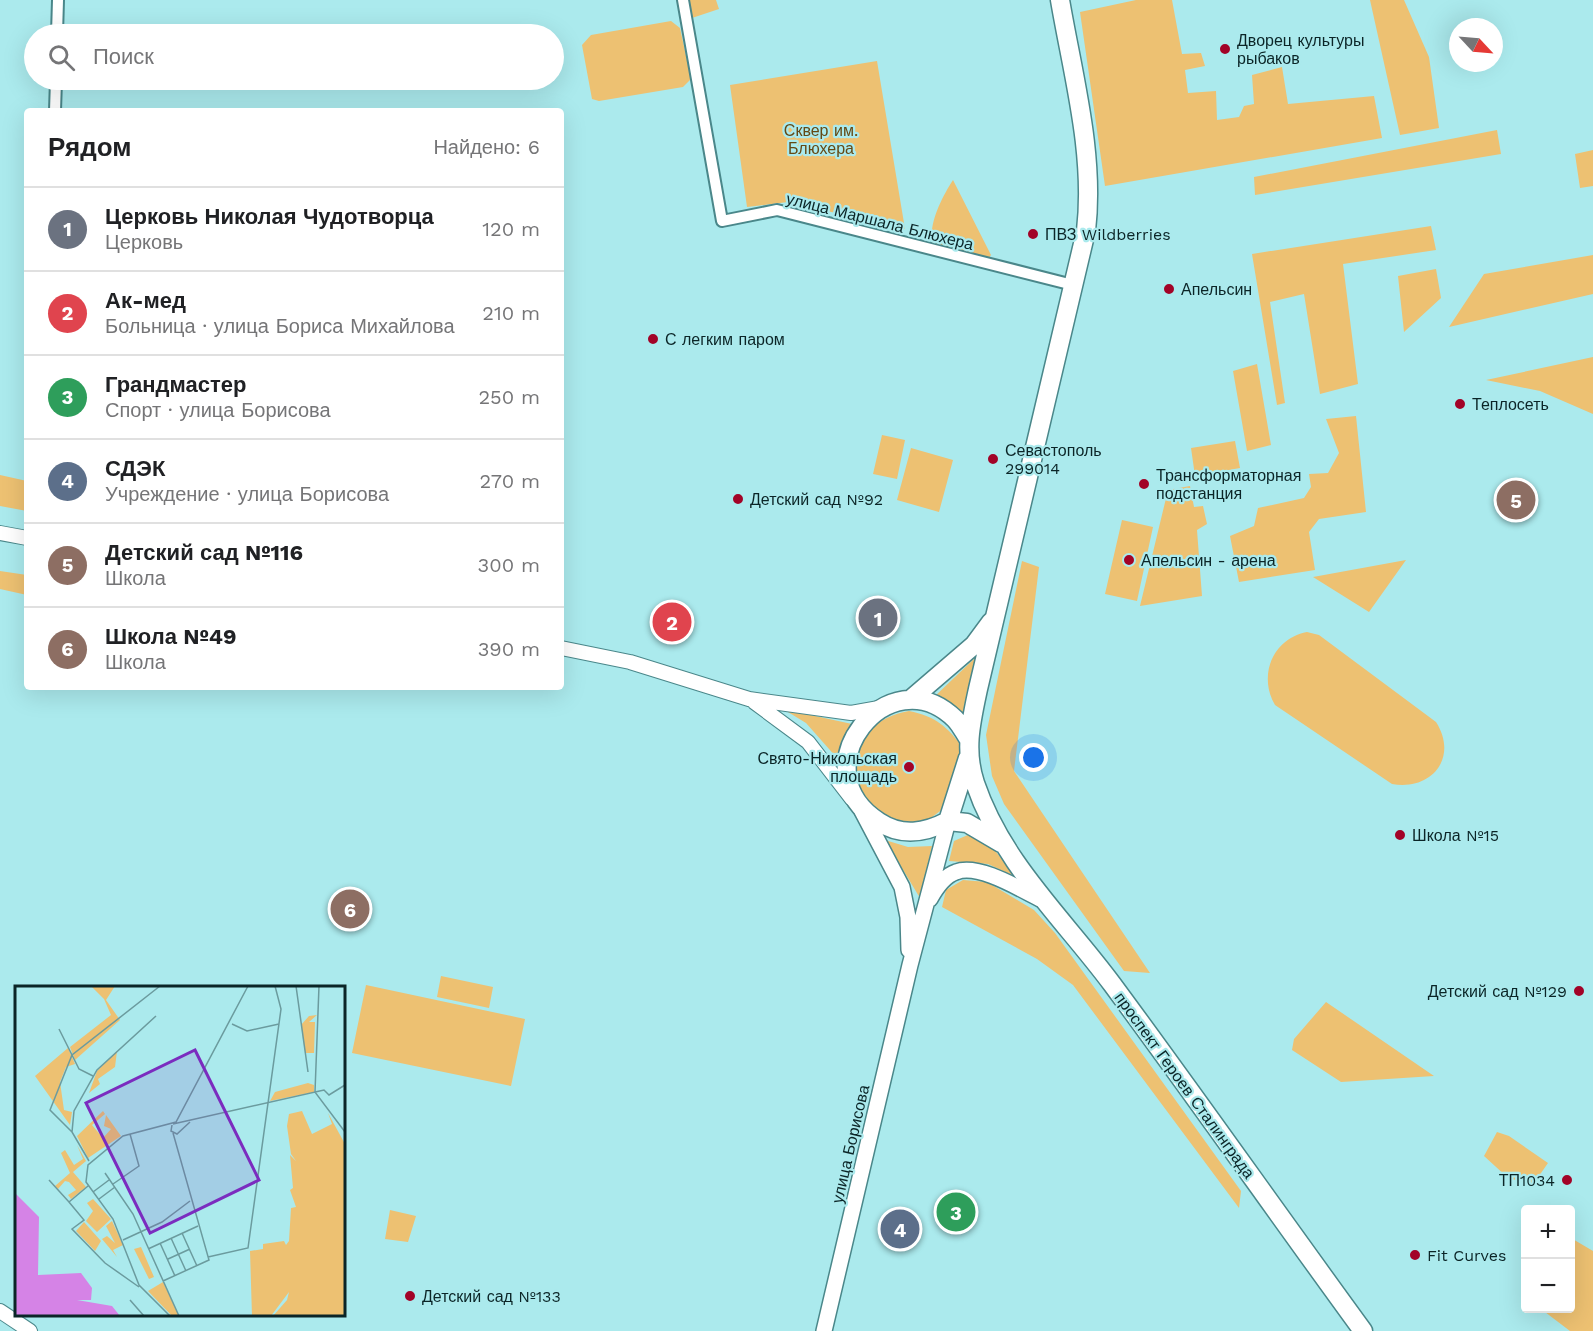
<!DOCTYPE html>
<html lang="ru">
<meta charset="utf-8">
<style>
:root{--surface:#fff;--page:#f2f2f2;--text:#202124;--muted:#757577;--line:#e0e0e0;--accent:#d93025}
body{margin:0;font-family:"Work Sans",sans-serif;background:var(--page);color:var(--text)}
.controls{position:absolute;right:18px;bottom:18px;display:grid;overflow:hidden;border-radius:6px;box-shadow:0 6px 24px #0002}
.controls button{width:54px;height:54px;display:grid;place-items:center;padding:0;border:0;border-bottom:2px solid var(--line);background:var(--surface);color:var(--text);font:30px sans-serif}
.compass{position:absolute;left:1449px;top:18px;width:54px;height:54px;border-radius:50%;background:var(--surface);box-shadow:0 6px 24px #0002;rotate:116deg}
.you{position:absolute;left:1034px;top:758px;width:21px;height:21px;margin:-15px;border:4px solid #fff;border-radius:50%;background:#1a73e8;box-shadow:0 0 0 9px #1a73e833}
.badge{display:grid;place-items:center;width:39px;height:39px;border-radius:50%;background:var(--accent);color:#fff;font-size:20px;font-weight:700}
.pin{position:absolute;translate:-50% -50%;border:3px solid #fff;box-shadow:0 2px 6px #0006}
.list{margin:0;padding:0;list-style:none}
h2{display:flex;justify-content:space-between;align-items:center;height:78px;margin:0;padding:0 24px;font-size:26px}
h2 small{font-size:20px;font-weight:400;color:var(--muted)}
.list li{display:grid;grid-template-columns:39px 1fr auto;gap:18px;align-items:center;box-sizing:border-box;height:84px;padding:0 24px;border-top:2px solid var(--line)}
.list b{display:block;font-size:22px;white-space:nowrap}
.list p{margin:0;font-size:20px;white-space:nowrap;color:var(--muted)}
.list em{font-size:20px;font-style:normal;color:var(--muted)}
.icon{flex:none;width:33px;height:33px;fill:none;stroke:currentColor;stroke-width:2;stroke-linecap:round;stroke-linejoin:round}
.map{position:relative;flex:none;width:1593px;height:1331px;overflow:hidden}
.search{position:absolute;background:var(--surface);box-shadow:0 6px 24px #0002;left:24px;top:24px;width:540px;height:66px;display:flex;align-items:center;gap:15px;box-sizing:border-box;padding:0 21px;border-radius:33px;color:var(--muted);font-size:22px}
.panel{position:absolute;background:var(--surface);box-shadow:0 6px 24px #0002;left:24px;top:108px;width:540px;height:582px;border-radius:6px}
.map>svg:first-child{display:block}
.green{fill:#edc172}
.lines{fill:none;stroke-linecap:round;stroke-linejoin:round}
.minor-casing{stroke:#4a878a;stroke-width:14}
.tertiary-casing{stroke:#4a878a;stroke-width:16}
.secondary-casing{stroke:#4a878a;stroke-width:18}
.primary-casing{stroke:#4a878a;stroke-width:21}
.minor{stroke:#fff;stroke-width:10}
.tertiary{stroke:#fff;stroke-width:14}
.secondary{stroke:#fff;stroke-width:15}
.primary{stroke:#fff;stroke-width:18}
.poi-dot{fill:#a20327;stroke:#abeaed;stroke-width:2}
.labels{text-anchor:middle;stroke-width:4.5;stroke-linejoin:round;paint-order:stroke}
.poi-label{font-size:16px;fill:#0b2527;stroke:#abeaed;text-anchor:start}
.park-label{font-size:16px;fill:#644914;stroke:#abeaed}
.street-label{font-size:16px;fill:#0b2527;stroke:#abeaed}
.inset-road{fill:none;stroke:#6b9b9e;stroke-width:1.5}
.view{fill:#7b2cbf;fill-opacity:0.15;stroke:#7b2cbf;stroke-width:3}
.inset-edge{fill:none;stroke:#0b2527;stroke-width:3}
</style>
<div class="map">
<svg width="1593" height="1331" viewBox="0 0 1593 1331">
<rect width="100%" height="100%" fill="#abeaed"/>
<path class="green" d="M 689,0 L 716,0 L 719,9 L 692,18 Z
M 1136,0 L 1172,0 L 1182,54 L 1201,53 L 1205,66 L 1185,70 L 1188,93 L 1216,91 L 1217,120 L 1239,117 L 1244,106 L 1254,104 L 1252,75 L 1282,67 L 1288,104 L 1374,96 L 1382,138 L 1105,186 L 1080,12 Z
M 1370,0 L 1404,0 L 1429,57 L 1439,128 L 1400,135 Z
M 671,21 L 680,28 L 691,79 L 683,87 L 599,101 L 592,99 L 582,45 L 591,35 Z
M 877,61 L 905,229 L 788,202 L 747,207 L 730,85 Z
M 1497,130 L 1501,154 L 1255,195 L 1254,177 Z
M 1593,150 L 1593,186 L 1580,188 L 1575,154 Z
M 953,180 L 991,255 L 989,258 L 933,246 C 927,226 942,197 953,180 Z
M 1431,226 L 1436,250 L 1343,264 L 1358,384 L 1320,394 L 1304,294 L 1270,302 L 1285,403 L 1277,405 L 1252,254 Z
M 1593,255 L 1593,294 L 1449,327 L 1484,274 Z
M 1436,269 L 1441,298 L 1404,332 L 1398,276 Z
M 1593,357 L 1593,414 L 1540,391 L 1486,380 Z
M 1257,364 L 1271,445 L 1247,451 L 1233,371 Z
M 1356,416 L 1366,512 L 1319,519 L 1309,532 L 1315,570 L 1239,582 L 1230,536 L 1254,526 L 1258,508 L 1304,498 L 1311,487 L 1309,474 L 1328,473 L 1339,453 L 1326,419 Z
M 882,435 L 905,440 L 897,479 L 873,474 Z
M 1235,441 L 1240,468 L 1195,476 L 1191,448 Z
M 911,448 L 953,460 L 939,512 L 897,500 Z
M 0,475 L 27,481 L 27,511 L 0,506 Z
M 1190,486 L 1194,507 L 1203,506 L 1207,524 L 1197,530 L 1202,596 L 1140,606 L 1168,490 Z
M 1122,520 L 1153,527 L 1137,601 L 1105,594 Z
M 1406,560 L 1369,612 L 1313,577 Z
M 1022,561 L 1039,567 L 1014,771 L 1150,973 L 1124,971 L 1004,804 L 992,776 L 986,735 Z
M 0,571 L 27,575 L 27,595 L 0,589 Z
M 1307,632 L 1319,635 L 1436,722 C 1459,758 1431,791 1392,784 L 1275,705 C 1258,676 1272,639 1307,632 Z
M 977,656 L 963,714 L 949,704 L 933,698 Z
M 783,709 L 852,724 L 843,740 L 837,758 L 806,723 Z
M 909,711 C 935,716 948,727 963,748 L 947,806 L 920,826 C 910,824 897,823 888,820 C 878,816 869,806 865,797 C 842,755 864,719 909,711 Z
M 970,834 L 993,848 L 1016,877 L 988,864 L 949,861 L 954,841 Z
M 885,840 L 908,847 L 932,846 L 920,898 Z
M 963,880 L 987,882 L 1034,910 L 1055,933 L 1241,1191 L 1239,1208 L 1073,985 L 1037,959 L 942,907 L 946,890 Z
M 441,976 L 493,987 L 489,1008 L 437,997 Z
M 366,985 L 525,1019 L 511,1086 L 352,1053 Z
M 1326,1002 L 1434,1076 L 1341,1082 L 1292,1050 L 1294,1039 Z
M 1497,1132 L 1509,1136 L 1548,1163 L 1532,1186 L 1507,1177 L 1484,1156 Z
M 390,1210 L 416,1216 L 408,1242 L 385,1239 Z
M 1571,1238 L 1593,1251 L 1593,1331 L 1570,1331 L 1541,1309 L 1570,1308 Z"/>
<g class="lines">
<defs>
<path id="minor" d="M 683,0 L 722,221 L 777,210 L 1073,285
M 57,34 L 58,0
M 55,111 L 56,80"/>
<path id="tertiary" d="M 0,533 L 27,538
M 561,648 L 630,662 L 749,699 L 851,713 L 879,708
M 754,702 L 808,742 L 852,799
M 0,1311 L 30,1331"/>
<path id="secondary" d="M 862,811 L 902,887 L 908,917 L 909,950
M 930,899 C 936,888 944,876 956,872 C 978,863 1020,889 1040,899
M 824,1331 L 910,965 L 948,821"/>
<path id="primary" d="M 1060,0 C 1073,76 1095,154 1086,231 L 978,689 C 971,722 964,750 975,783 C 1002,863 1063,918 1112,984 C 1197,1099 1279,1216 1363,1331
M 910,700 L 974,645 L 991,622
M 968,758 L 948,821 C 925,833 902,837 879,822 C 797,770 889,654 955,719 C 960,724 964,732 968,738
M 948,821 L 967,823 L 1001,843"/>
</defs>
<use href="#minor" class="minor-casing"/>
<use href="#tertiary" class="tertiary-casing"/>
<use href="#secondary" class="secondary-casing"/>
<use href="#primary" class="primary-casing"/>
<use href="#minor" class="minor"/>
<use href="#tertiary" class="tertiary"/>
<use href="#secondary" class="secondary"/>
<use href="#primary" class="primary"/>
</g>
<g class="poi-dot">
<circle cx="1225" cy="49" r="6"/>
<circle cx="1033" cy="234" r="6"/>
<circle cx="1169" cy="289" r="6"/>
<circle cx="653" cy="339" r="6"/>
<circle cx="1460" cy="404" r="6"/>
<circle cx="993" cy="459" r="6"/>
<circle cx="1144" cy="484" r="6"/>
<circle cx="738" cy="499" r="6"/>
<circle cx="1129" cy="560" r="6"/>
<circle cx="909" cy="767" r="6"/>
<circle cx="1400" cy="835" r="6"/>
<circle cx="1579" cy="991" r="6"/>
<circle cx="1567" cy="1180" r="6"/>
<circle cx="1415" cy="1255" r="6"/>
<circle cx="410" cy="1296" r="6"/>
</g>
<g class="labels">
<g class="poi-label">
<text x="1237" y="46">Дворец культуры<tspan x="1237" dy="18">рыбаков</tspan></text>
<text x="1045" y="240">ПВЗ Wildberries</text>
<text x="1181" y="295">Апельсин</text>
<text x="665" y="345">С легким паром</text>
<text x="1472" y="410">Теплосеть</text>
<text x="1005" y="456">Севастополь<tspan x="1005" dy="18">299014</tspan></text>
<text x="1156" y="481">Трансформаторная<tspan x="1156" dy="18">подстанция</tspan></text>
<text x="750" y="505">Детский сад №92</text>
<text x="1141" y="566">Апельсин - арена</text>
<text x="897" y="764" text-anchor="end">Свято-Никольская<tspan x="897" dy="18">площадь</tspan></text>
<text x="1412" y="841">Школа №15</text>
<text x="1567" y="997" text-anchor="end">Детский сад №129</text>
<text x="1555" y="1186" text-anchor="end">ТП1034</text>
<text x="1427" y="1261">Fit Curves</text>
<text x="422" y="1302">Детский сад №133</text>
</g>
<g class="park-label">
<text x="821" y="136">Сквер им.<tspan x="821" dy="18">Блюхера</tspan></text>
</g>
<g class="street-label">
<text transform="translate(880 221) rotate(14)" y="6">улица Маршала Блюхера</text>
<text transform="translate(1185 1085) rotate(54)" y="6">проспект Героев Сталинграда</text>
<text transform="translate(850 1144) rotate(-77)" y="6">улица Борисова</text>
</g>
</g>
<g transform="translate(15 986)">
<rect width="330" height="330" fill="#abeaed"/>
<path d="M 76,0 L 100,0 L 91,14 L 105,34 L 60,74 L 55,61 L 96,29 L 89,13 ZM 302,29 L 294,36 L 300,36 L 299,67 L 290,67 L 286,39 L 294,30 ZM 53,62 L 60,78 L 51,81 L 45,96 L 49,124 L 57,126 L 55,139 L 20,90 ZM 102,65 L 100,81 L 83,93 L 85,98 L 74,107 L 82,85 ZM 293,97 L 299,99 L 299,106 L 255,115 L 260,106 ZM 88,125 L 90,128 L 77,139 L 88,152 L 96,143 L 89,140 L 91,129 L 106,150 L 73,172 L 62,150 ZM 287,125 L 297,148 L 317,138 L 313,127 L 330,158 L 330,330 L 258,330 L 272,314 L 274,306 L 256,330 L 237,330 L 235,265 L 248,263 L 248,258 L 269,255 L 271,259 L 274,255 L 276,222 L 281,221 L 275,204 L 278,202 L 275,169 L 281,175 L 276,168 L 272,140 L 274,128 ZM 62,159 L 71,175 L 58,186 L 71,201 L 56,213 L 53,209 L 61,204 L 54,196 L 50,195 L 43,203 L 40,200 L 55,187 L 46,167 L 50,164 L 59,179 L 68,173 ZM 78,213 L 96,233 L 82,246 L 71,235 L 78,225 L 72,217 ZM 97,235 L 108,259 L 98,264 L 102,271 L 87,253 L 92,250 L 100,257 L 91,240 ZM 69,236 L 86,255 L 80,265 L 61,245 ZM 126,261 L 139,291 L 134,293 L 119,263 ZM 148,296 L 164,330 L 157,330 L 133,305 Z" fill="#edc172"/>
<path d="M 0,207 L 24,231 L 23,289 L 66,287 L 77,302 L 76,314 L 62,314 L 97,320 L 105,330 L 0,330 Z" fill="#d583e6"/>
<path class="inset-road" d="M 281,0 L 293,86M 304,0 L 300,106 L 309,104 L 314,109 L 330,99M 217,38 L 232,45 L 264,38M 44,43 L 64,83 L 78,90M 158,138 L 300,106 L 330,146M 157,139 L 156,145 L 162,148 L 175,136M 57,146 L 35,124 L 57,69 L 145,0M 74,175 L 57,146 L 59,125 L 82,84 L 141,30M 90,187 L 118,228 L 164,330M 34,194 L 54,216M 98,198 L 124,180 L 115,148M 73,200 L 54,216 L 69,234 L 57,243 L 90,277 L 124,301M 78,206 L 94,194M 84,213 L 100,201M 167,247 L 182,280M 156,252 L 171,285M 108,254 L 147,236 L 175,215M 145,257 L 160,290M 133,263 L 183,240M 193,271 L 233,262 L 266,23 L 260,0M 153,273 L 175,263M 148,295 L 194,274 L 158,147M 115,314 L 129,330M 155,330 L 124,299 L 98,233 L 71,196 L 73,179 L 108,150 L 161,136 L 233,0"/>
<path class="view" d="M 180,64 L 244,194 L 135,247 L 71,117 Z"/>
<rect width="330" height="330" class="inset-edge"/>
</g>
</svg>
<div class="controls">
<button>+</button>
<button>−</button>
</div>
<svg class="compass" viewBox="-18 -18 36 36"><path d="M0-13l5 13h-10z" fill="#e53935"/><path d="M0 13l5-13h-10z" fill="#757577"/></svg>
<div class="you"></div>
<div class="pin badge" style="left:878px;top:618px;background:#6b7280">1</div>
<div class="pin badge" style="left:672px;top:622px;background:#e0444e">2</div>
<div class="pin badge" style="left:956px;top:1212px;background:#2e9e5b">3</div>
<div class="pin badge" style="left:900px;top:1229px;background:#5c6f8a">4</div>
<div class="pin badge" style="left:1516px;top:500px;background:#8d6e63">5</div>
<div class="pin badge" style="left:350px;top:909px;background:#8d6e63">6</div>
<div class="search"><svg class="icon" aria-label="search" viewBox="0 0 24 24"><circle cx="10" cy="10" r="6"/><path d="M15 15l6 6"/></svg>Поиск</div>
<section class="panel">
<h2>Рядом<small>Найдено: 6</small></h2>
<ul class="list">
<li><span class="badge" style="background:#6b7280">1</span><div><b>Церковь Николая Чудотворца</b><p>Церковь</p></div><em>120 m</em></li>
<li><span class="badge" style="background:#e0444e">2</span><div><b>Ак-мед</b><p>Больница · улица Бориса Михайлова</p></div><em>210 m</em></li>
<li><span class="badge" style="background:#2e9e5b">3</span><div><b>Грандмастер</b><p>Спорт · улица Борисова</p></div><em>250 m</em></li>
<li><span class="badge" style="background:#5c6f8a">4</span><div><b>СДЭК</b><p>Учреждение · улица Борисова</p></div><em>270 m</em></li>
<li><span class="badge" style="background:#8d6e63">5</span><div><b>Детский сад №116</b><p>Школа</p></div><em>300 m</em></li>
<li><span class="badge" style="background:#8d6e63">6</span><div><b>Школа №49</b><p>Школа</p></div><em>390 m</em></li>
</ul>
</section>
</div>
